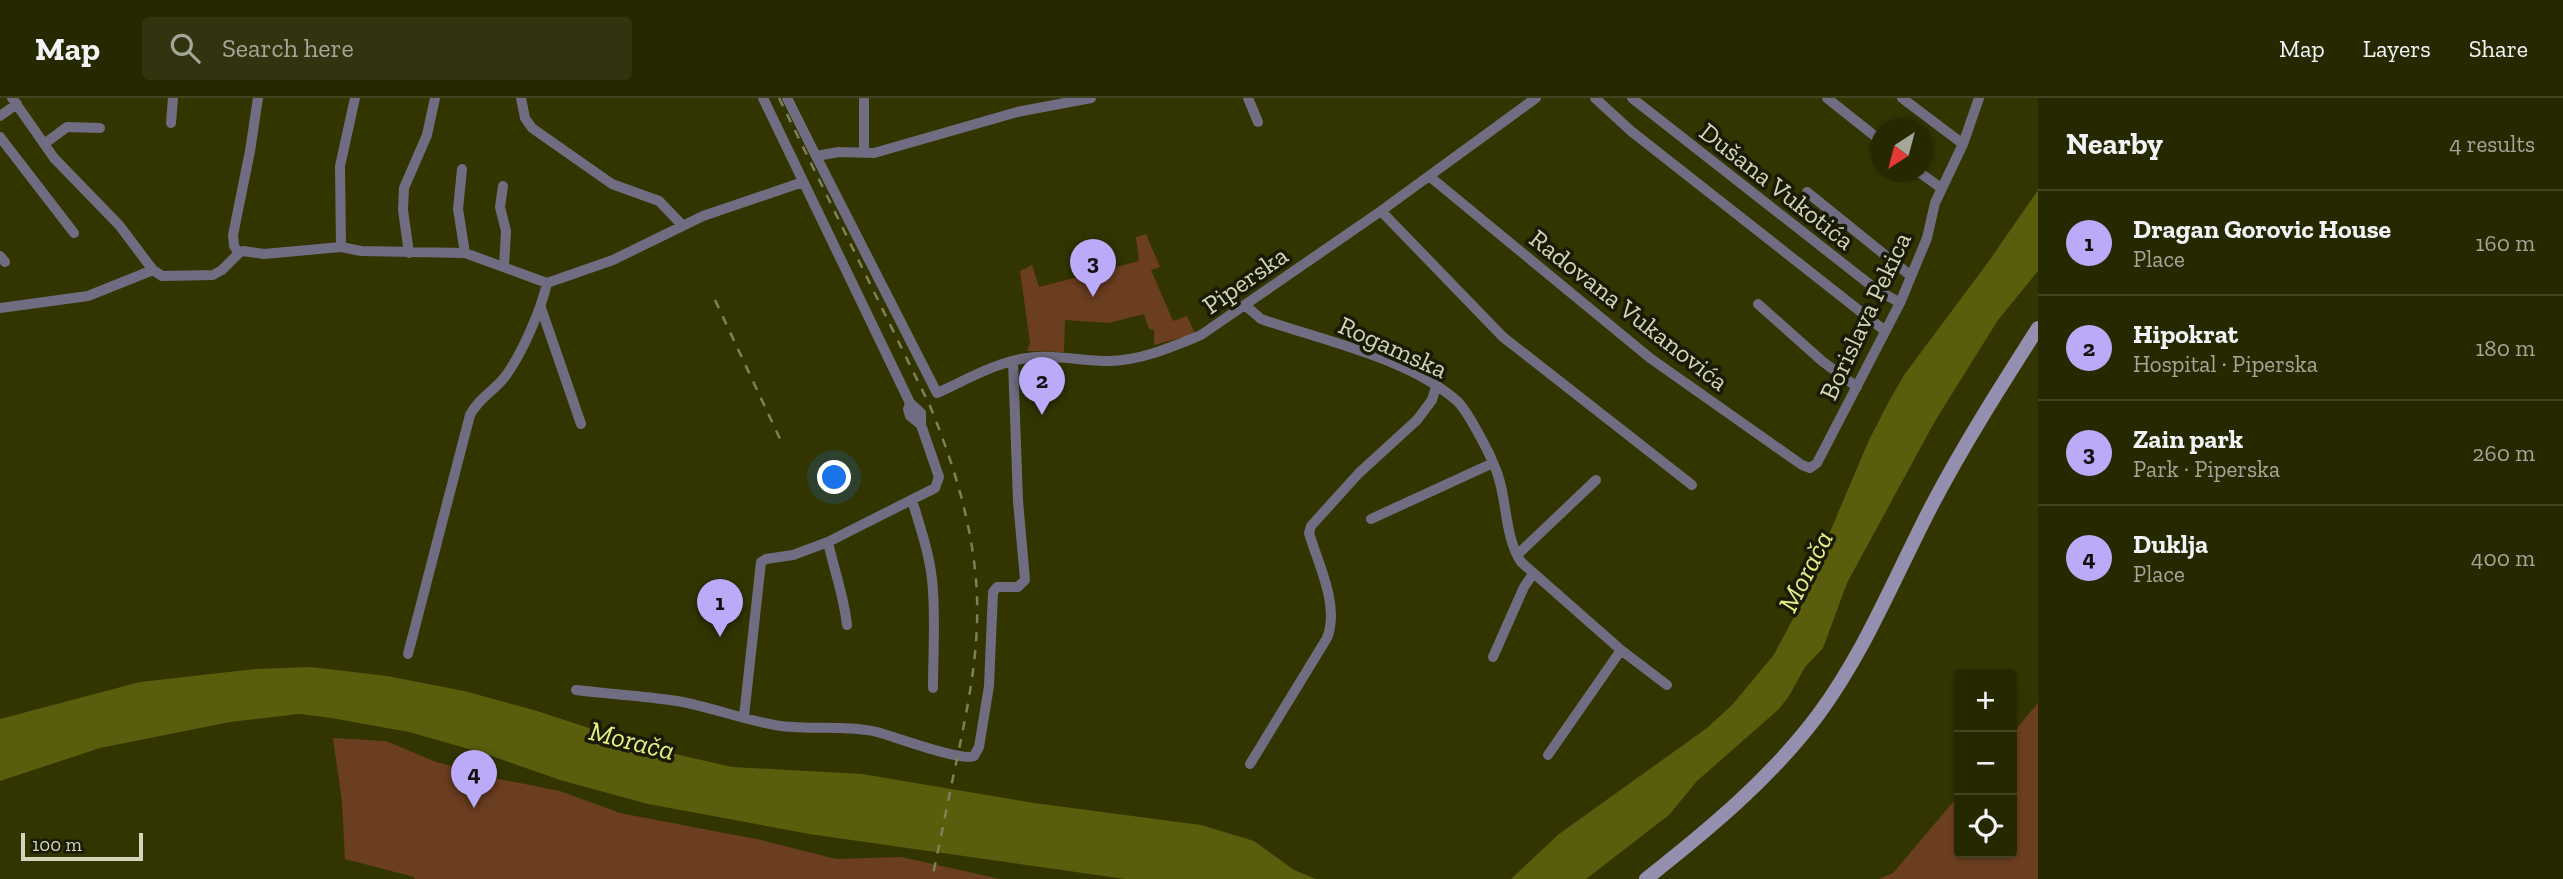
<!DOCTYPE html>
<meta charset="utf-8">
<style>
:root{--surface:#262800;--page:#32340f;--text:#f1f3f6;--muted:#a4a699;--line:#424422;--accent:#baaaf7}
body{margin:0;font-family:"Zilla Slab",serif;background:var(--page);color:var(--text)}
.controls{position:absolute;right:21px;bottom:21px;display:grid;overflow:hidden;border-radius:7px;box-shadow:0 2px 5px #0004}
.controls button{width:63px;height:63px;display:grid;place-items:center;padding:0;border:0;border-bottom:2px solid var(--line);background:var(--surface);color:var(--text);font:35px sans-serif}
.compass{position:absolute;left:1870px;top:21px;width:63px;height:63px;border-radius:50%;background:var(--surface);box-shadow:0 2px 5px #0004;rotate:216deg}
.scale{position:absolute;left:21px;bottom:18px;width:122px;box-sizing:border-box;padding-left:7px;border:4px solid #d2d5ba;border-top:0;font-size:19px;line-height:24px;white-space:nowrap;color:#d2d5ba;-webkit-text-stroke:5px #1a1b06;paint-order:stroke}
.you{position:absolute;left:835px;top:380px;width:24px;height:24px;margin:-18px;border:5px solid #fff;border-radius:50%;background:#1a73e8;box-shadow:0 0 0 10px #1a73e833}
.badge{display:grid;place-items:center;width:46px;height:46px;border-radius:50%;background:var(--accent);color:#111;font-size:23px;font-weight:700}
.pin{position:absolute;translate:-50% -58px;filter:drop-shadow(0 2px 4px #0008)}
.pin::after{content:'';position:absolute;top:37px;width:24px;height:21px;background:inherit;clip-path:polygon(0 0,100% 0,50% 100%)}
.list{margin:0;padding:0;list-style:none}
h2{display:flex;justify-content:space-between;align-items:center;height:91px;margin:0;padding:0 28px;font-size:30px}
h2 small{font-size:23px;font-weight:400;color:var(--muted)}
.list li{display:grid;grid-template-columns:46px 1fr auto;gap:21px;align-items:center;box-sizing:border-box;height:105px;padding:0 28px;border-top:2px solid var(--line)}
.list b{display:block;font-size:26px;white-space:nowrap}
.list p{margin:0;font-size:23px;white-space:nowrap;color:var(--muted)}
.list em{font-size:23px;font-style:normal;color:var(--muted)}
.icon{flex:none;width:38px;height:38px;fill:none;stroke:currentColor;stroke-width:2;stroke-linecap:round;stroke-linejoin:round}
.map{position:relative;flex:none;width:2038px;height:781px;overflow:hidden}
header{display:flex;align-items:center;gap:42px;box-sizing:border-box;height:98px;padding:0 35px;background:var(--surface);border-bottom:2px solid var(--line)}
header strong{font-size:33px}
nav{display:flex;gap:38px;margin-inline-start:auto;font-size:24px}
.search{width:490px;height:63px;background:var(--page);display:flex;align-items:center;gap:18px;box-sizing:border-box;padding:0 24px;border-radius:7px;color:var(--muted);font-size:26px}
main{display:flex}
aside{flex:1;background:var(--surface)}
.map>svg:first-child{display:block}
.green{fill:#6c3e20}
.water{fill:#595d0c}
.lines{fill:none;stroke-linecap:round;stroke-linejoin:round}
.minor{stroke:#706d82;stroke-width:10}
.secondary{stroke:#948eaf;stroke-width:14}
.rail{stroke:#7e8158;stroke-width:2.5;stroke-dasharray:9 9;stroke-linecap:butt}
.labels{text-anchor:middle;stroke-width:7;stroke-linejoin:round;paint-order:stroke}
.street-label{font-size:26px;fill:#d2d5ba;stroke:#1a1b06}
.water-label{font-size:28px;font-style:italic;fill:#e4ed86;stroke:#1a1b06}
</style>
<header>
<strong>Map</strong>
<div class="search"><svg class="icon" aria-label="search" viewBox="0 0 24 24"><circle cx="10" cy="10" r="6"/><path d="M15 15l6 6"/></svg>Search here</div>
<nav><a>Map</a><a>Layers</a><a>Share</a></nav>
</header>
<main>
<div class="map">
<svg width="2038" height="781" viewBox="0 0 2038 781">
<rect width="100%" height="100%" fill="#323500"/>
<path class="green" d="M 1146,136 L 1160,169 L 1151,172 L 1173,223 L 1187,218 L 1195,236 L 1154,247 L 1154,232 L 1149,231 L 1144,216 L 1109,225 L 1065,222 L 1064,254 L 1027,253 L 1030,245 L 1020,173 L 1032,167 L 1039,189 L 1139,163 L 1136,139 Z
M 2038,605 L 2038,781 L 1879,781 L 1893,775 L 1959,697 L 1959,755 L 2012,755 L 2012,636 Z
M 333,640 L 386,643 L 436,664 L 499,681 L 560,693 L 620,715 L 761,742 L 836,761 L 901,759 L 1000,781 L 415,781 L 414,779 L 345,761 L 342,704 Z"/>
<path class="water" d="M 2038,92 L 2038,173 L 1998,222 L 1935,323 L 1847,485 L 1823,550 L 1805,569 L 1789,598 L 1779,611 L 1697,683 L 1669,717 L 1586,781 L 1511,781 L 1559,736 L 1707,630 L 1732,607 L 1773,558 L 1793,521 L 1869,342 L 1888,305 L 1904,277 L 1989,163 Z
M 311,569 L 387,578 L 464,593 L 537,613 L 653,651 L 732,669 L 862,676 L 1034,705 L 1201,727 L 1254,743 L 1294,772 L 1316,781 L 1125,781 L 809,736 L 648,706 L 560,682 L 483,655 L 409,634 L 331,620 L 299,616 L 230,624 L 100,650 L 0,683 L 0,621 L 140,584 L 255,571 Z"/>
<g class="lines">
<path class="minor" d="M 12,0 L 54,60 L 119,127 L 153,172 L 162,178 L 213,177 L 222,172 L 239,155 L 243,153 L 264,156 L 341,149 L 361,153 L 465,155 L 547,185 L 613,162 L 703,118 L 803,84
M 521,0 L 525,20 L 532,30 L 612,86 L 659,103 L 683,128
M 787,0 L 816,58 L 839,54 L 874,55 L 1017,14 L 1091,0
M 864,0 L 864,54
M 1248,0 L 1258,24
M 1595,0 L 1631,33 L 1884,232
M 1632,0 L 1873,189 L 1900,205
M 1827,0 L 1881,43
M 1902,0 L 1963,46
M 0,18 L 17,6
M 171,25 L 173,0
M 0,39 L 74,135
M 44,46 L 67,29 L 100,30
M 816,58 L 937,295 C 966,282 996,264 1027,260 C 1054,256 1082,263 1108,263 C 1140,263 1172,249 1201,237 L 1381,113 L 1536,0
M 462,71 L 458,111 L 465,155
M 1919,74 L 1941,90
M 1429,78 L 1650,260 L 1802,367 L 1810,370 L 1817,365 L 1900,205 L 1927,140 L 1935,105 L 1963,46 L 1979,0
M 503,88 L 500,109 L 506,133 L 504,168
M 1807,94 L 1911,178
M 1381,113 L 1503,239 L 1692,387
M 341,149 L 340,68 L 355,0
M 239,155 L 234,148 L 233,137 L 250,53 L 258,0
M 409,155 L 403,112 L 404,90 L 427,37 L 435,0
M 0,158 L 5,164
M 1758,206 L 1822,263 L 1857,289
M 1245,207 L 1261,221 C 1321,242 1409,260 1457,303 C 1467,312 1488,352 1494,367 C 1508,397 1503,436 1521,464 L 1621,552 L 1667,587
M 0,210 L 88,198 L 153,172
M 541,210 L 581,326
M 910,305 L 921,315 L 921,327
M 912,402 C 920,428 929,455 932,481 C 936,517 933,553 933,590
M 1371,421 L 1493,365
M 828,444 C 834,472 844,498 847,527
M 1517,457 L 1596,382
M 408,556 L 470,317 C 479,299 496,292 507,276 C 523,253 541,212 547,185
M 1493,559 L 1524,489 L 1533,476
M 576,592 C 609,596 644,598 677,603 C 712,609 746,623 781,628 C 812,632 848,627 877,634 C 896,639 961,664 974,658 L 979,649 L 989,588 L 993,494 L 997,489 L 1018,489 L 1025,482 L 1018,403 L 1013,263
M 744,618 L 761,464 L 766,461 L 793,457 L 828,444 L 935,390 L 939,379 L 921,327 L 910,318 L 908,311 L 910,305 L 763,0
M 1548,657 L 1621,552
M 1250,666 L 1327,540 C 1340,508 1318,466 1309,435 L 1311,428 L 1359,375 L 1417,322 L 1432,302 L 1436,289"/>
<path class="secondary" d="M 1646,781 C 1708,732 1770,681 1818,617 C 1866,552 1895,478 1932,407 C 1964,346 2001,288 2038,230"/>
<path class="rail" d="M 779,0 L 930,308 C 953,364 971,422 976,482 C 981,542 970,598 958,656 C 949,698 941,739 932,781
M 715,202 L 781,343"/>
</g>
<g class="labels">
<g class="street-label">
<text transform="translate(1777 88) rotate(38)" y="9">Dušana Vukotića</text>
<text transform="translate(1245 182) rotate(-35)" y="9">Piperska</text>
<text transform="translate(1629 212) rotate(38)" y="9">Radovana Vukanovića</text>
<text transform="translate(1865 218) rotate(-65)" y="9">Borislava Pekica</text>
<text transform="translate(1393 249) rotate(24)" y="9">Rogamska</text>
</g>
<g class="water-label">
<text transform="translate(1805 473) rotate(-63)" y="10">Morača</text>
<text transform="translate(632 642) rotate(14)" y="10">Morača</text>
</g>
</g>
</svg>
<div class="controls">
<button>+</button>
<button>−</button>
<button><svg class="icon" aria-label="locate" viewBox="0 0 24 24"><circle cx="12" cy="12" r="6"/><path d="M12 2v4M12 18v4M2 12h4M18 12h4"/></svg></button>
</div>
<svg class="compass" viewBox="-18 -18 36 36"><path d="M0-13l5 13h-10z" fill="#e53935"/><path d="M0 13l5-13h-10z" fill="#a4a699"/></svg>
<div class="scale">100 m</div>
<div class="you"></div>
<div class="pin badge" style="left:720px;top:539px">1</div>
<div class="pin badge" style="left:1042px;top:317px">2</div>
<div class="pin badge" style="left:1093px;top:199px">3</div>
<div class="pin badge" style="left:474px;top:710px">4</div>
</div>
<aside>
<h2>Nearby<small>4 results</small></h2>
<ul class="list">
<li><span class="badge">1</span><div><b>Dragan Gorovic House</b><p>Place</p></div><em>160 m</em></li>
<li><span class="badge">2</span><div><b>Hipokrat</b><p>Hospital · Piperska</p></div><em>180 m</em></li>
<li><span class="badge">3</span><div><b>Zain park</b><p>Park · Piperska</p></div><em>260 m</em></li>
<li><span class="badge">4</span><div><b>Duklja</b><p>Place</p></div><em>400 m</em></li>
</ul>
</aside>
</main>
